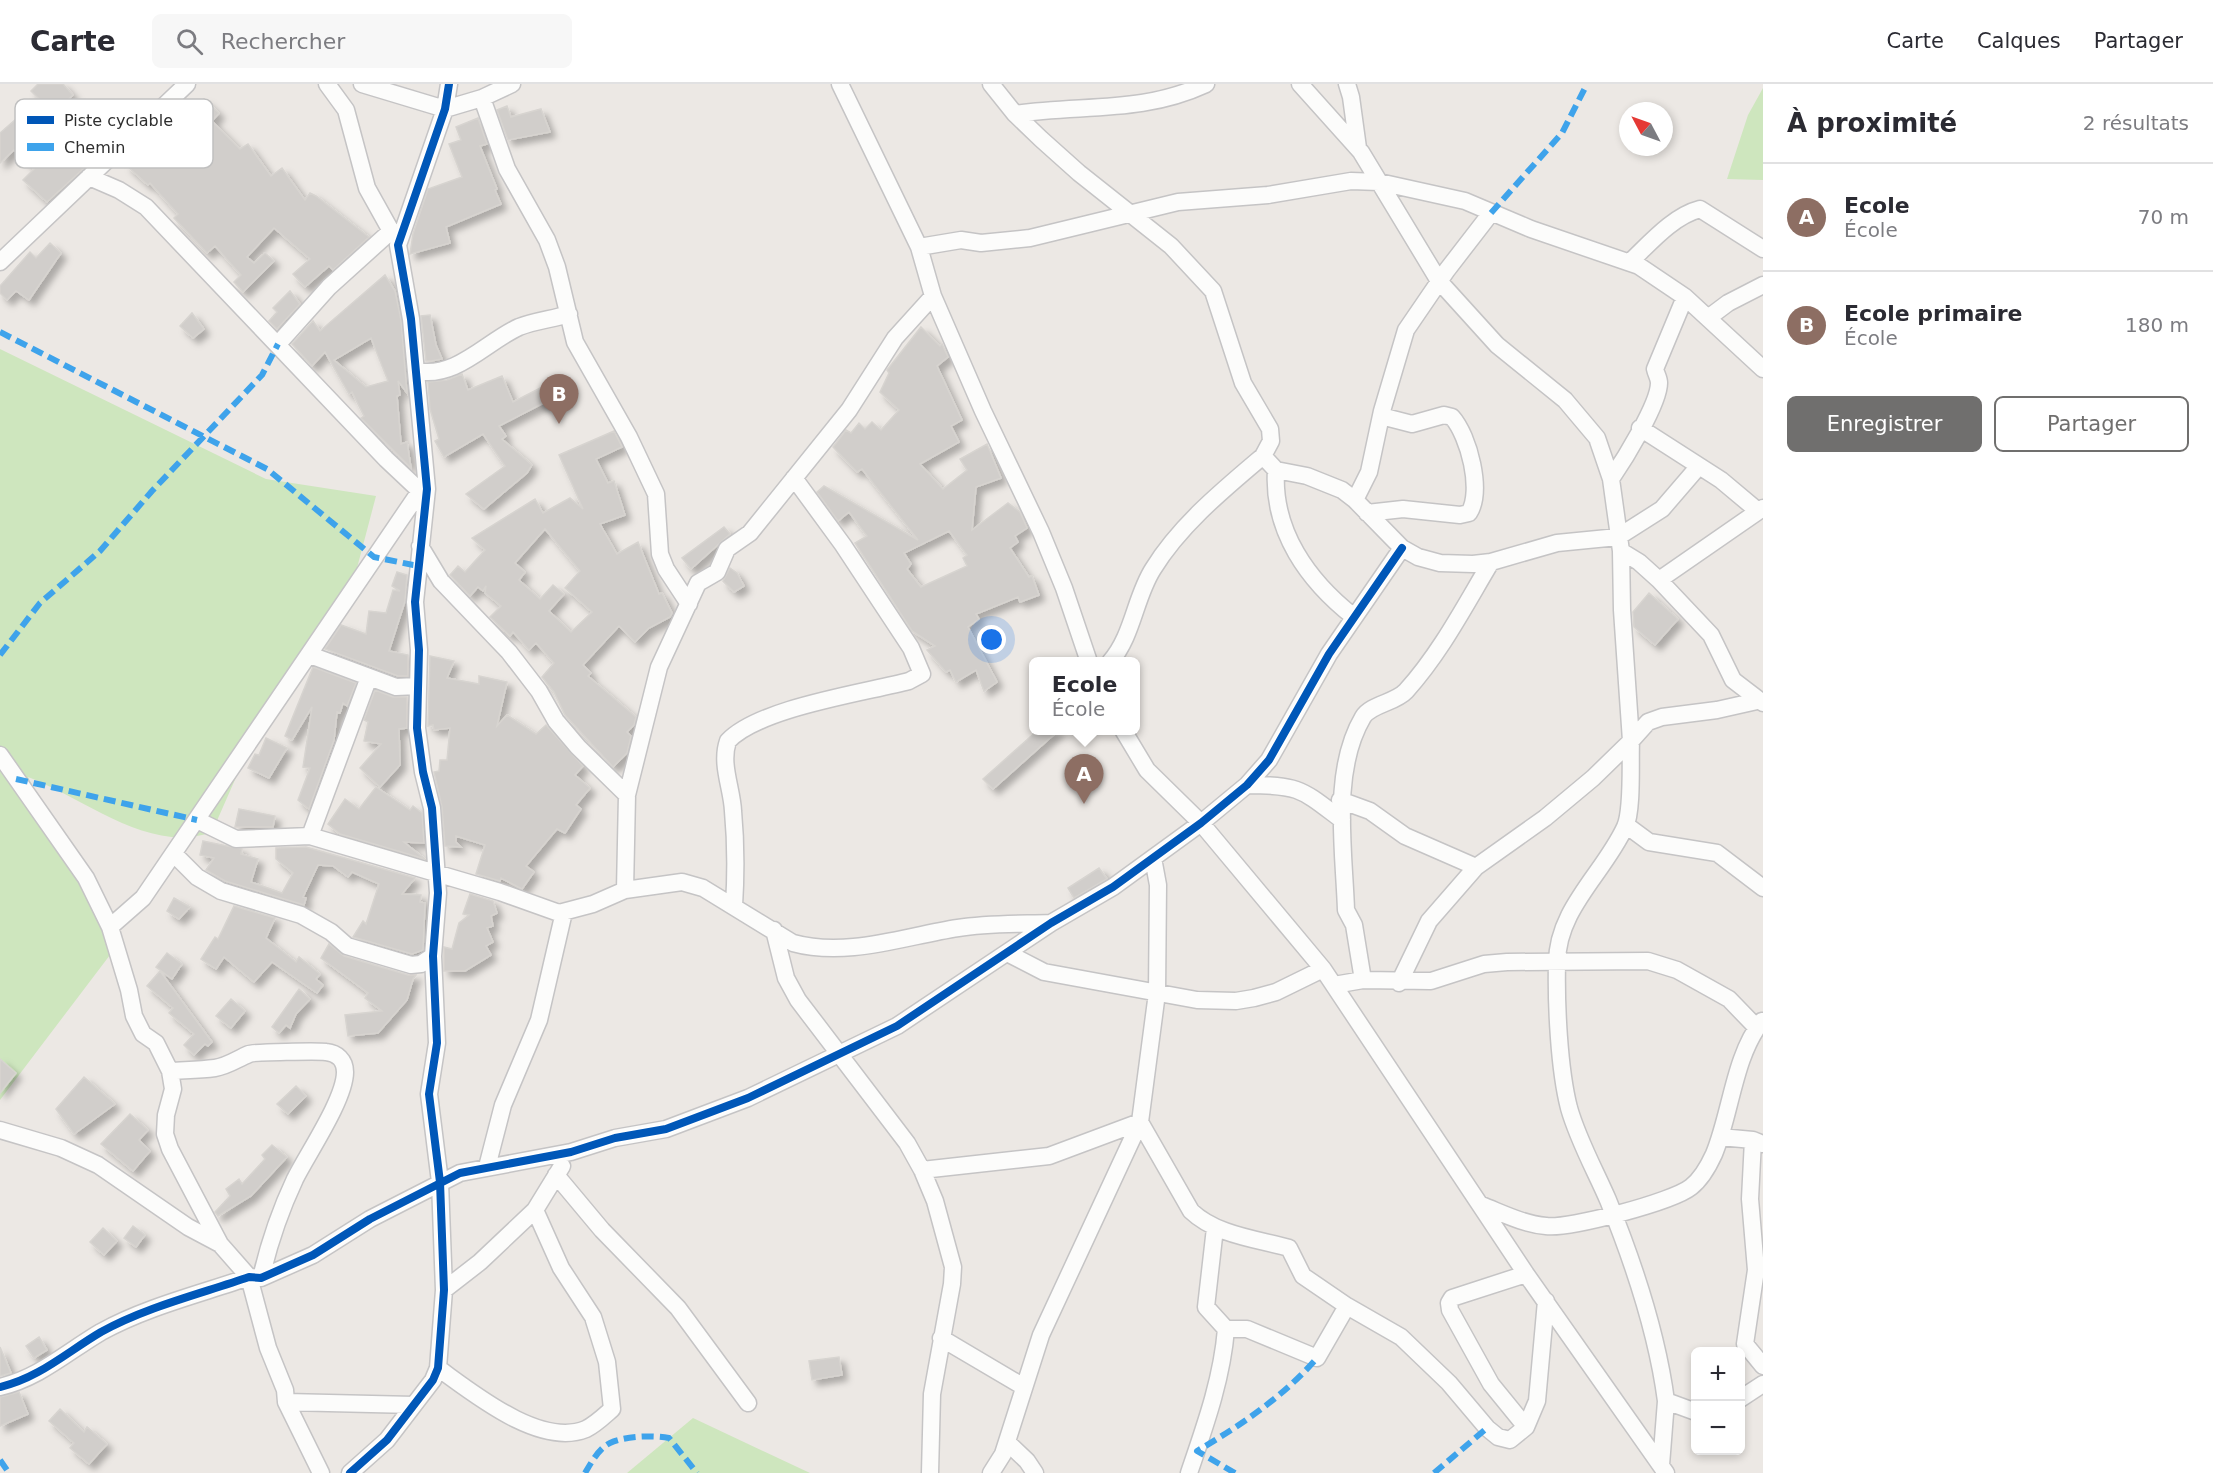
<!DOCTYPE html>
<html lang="fr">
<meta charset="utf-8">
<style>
:root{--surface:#fff;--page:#f7f7f7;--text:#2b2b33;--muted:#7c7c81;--line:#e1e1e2;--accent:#706f6e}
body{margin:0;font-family:"DejaVu Sans",sans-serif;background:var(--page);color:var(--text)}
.controls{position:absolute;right:18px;bottom:18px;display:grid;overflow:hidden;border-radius:9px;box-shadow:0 3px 9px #0003}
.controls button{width:54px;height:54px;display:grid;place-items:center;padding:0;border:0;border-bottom:2px solid var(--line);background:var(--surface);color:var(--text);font:30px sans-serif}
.compass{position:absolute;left:1619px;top:18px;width:54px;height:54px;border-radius:50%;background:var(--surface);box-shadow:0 3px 9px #0003;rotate:311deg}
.you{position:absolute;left:992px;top:556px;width:21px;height:21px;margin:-15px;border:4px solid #fff;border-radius:50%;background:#1a73e8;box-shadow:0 0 0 9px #1a73e833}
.badge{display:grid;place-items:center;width:39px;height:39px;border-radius:50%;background:var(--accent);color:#fff;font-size:20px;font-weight:700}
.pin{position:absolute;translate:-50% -50px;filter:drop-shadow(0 2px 3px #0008)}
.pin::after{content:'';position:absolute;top:32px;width:21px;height:18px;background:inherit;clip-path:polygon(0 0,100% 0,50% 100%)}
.popup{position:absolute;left:1029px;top:573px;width:111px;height:78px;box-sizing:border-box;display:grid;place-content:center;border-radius:9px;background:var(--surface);filter:drop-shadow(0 2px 4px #0005);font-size:20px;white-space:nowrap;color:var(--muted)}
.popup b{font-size:22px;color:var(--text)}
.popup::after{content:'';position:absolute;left:50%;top:100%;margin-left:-12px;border:12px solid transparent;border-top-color:var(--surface)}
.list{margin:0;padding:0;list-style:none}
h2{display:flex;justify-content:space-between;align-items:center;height:78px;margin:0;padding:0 24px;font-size:26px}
h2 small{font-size:20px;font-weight:400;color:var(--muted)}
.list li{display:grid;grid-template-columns:39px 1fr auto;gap:18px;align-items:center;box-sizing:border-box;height:108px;padding:0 24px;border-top:2px solid var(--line)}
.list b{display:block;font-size:22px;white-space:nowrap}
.list p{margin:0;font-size:20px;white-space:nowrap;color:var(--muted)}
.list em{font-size:20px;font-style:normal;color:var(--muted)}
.actions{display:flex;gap:12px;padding:18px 24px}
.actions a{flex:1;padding:14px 0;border:2px solid var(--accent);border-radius:9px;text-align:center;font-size:21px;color:var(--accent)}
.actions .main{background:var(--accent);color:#fff}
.icon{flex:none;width:33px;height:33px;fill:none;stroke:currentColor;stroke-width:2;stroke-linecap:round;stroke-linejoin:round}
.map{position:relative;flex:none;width:1763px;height:1389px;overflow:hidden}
header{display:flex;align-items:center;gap:36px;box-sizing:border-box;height:84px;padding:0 30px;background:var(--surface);border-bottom:2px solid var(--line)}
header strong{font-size:28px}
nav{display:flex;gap:33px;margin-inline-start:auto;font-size:21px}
.search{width:420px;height:54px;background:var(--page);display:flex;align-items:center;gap:15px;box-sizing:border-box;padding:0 21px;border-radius:9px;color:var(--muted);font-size:22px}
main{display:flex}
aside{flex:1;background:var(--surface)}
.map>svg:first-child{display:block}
.green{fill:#cee6be}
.building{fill:#d1cecb;stroke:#d7d4d0;stroke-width:1.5;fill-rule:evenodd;filter:url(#shadow)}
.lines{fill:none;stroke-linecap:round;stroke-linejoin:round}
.minor-casing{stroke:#c5c4c5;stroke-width:19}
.minor{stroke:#fcfcfb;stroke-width:16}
.quiet{stroke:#3ea3eb;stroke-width:6;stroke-dasharray:12 6;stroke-linecap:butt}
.cycleway-casing{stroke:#fff;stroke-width:11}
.cycleway{stroke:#0057b8;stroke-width:8}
.key{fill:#fff;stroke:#c0c0c0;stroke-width:1.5}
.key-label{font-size:16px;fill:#2e2e2e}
</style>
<header>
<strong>Carte</strong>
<div class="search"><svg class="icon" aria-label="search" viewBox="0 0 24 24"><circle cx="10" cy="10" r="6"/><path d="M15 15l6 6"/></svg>Rechercher</div>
<nav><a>Carte</a><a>Calques</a><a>Partager</a></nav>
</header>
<main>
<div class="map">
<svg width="1763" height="1389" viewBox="0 0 1763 1389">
<defs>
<filter id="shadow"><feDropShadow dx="5.5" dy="5.5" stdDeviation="3" flood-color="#0004"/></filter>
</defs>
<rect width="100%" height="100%" fill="#ece8e4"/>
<path class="green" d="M 1763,4 L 1763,96 L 1727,95 L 1748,31 Z
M 0,265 L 266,395 L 376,412 L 347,522 L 252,657 L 212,748 C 150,771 84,714 28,693 L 113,867 L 0,1016 Z
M 693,1334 L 810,1389 L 627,1389 Z"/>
<path class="building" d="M 38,0 L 63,0 L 73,11 L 47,37 L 76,68 L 71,73 L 83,85 L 47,118 L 23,96 L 34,85 L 14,66 L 0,79 L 0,49 L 16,35 L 18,37 L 40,16 L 31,7 Z
M 204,15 L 219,29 L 212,37 L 240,65 L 248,60 L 271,92 L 282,84 L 305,116 L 310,109 L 316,112 L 369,153 L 333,186 L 329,182 L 305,203 L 293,190 L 310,175 L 274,144 L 247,173 L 254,179 L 265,169 L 274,177 L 243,208 L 234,198 L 241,191 L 215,162 L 207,169 L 174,134 L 178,130 L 150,99 L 148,101 L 126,81 L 137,69 L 142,73 L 152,61 L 160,68 Z
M 507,22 L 511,33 L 541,25 L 550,48 L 508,56 L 497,26 Z
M 478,34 L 487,60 L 480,62 L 497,105 L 495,106 L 501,120 L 446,143 L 450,159 L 410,170 L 413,150 L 428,105 L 462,93 L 449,60 L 461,56 L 456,43 Z
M 50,159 L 61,169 L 29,216 L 16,207 L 7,216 L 0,209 L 0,202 L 30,168 L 36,174 Z
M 385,191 L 395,207 L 401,236 L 407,309 L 398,297 L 400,311 L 397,312 L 401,360 L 407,358 L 411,384 L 361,334 L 364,332 L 352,308 L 349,310 L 325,268 L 312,282 L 292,260 L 313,237 L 320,247 ZM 371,254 L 388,297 L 366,303 L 334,276 Z
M 290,207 L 300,220 L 277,245 L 269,237 L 277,228 L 273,224 Z
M 192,229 L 204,245 L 193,254 L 180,242 Z
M 430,231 L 436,261 L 442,275 L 431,277 L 426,277 L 421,232 Z
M 921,243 L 940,262 L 942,260 L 948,273 L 937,282 L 962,336 L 951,342 L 959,358 L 920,380 L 943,405 L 967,386 L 960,375 L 987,360 L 1001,394 L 976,403 L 972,446 L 1008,419 L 1020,428 L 1027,444 L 1015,452 L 1018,458 L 1010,464 L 1029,493 L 1032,492 L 1039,511 L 1020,518 L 1018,513 L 976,530 L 979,535 L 968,543 L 997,598 L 984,607 L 976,586 L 956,598 L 950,586 L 946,588 L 927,566 L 935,562 L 912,547 L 855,459 L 867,452 L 849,428 L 838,437 L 817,408 L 824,402 L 918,456 L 862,385 L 857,388 L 833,363 L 846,346 L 851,349 L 859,339 L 865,345 L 872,338 L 881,346 L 899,326 L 880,308 L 889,289 L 887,286 ZM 949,447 L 967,471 L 963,474 L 967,482 L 921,503 L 907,485 L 911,480 L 904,469 Z
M 462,290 L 468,306 L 502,292 L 513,318 L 554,297 L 561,310 L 499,342 L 506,352 L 502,355 L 532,381 L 527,389 L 484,425 L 466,410 L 505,382 L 483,350 L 444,373 L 435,357 L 439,355 L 430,325 L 428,298 L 447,296 Z
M 614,347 L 622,363 L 596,375 L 608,399 L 614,397 L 625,431 L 600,440 L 617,470 L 638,458 L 659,510 L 662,509 L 672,529 L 670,533 L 649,544 L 635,558 L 619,542 L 583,581 L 591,589 L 588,592 L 636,633 L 634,641 L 627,648 L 631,652 L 627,669 L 613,683 L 565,631 L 554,608 L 542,593 L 554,579 L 536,559 L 529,566 L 513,548 L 510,552 L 490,533 L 501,522 L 485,509 L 486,502 L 483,507 L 478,503 L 470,512 L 450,491 L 458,482 L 465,488 L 485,466 L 472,454 L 535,415 L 543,429 L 570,414 L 583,425 L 559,371 ZM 545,445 L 580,487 L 565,504 L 592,528 L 571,548 L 549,527 L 564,510 L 553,501 L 540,515 L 519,496 L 525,488 L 515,479 Z
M 724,443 L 730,450 L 691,485 L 682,474 Z
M 730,484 L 737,489 L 744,502 L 734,508 L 723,497 Z
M 397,488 L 407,491 L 405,517 L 389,567 L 408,571 L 408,592 L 398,592 L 325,565 L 341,541 L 366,550 L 369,527 L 386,529 L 393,506 L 400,507 L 392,502 Z
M 1649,509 L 1678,535 L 1655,561 L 1634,543 L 1633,528 Z
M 430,572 L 454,577 L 447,594 L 479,600 L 479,592 L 507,598 L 497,642 L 507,631 L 536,650 L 546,641 L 583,682 L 575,691 L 590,704 L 576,721 L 581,725 L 565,749 L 557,745 L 526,782 L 534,788 L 522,805 L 501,794 L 500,797 L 476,790 L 485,761 L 456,752 L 456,758 L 461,763 L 445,762 L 442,723 L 434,688 L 439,687 L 440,676 L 447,676 L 450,644 L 434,646 L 433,641 L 428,642 Z
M 313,583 L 356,599 L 347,622 L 343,619 L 340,629 L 337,628 L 334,656 L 309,725 L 298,716 L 310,684 L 303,683 L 312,623 L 292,656 L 285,652 Z
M 375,606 L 393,613 L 407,613 L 407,644 L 399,645 L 400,681 L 380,703 L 360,684 L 381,660 L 364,657 L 368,638 L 364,636 Z
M 1038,646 L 1059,646 L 993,705 L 983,695 Z
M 266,654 L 287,664 L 269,694 L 248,684 L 255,670 L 259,671 Z
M 376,703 L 410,726 L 413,722 L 422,729 L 424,759 L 404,758 L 425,775 L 340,750 L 328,740 L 345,715 L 359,725 Z
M 239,725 L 275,732 L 273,743 L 235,743 Z
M 203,757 L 242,765 L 241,770 L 258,775 L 251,798 L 282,809 L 293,789 L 276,775 L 276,764 L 306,763 L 415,794 L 402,810 L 421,811 L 420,818 L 425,819 L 423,866 L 412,870 L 353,853 L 363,837 L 366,840 L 379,800 L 352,788 L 348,793 L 333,782 L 318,781 L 303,813 L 306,814 L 304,821 L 225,797 L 206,786 L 214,774 L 200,771 Z
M 1099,784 L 1107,795 L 1074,814 L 1068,804 Z
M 470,810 L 493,817 L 497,829 L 491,832 L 493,842 L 487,844 L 493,858 L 486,862 L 491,871 L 465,887 L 444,887 L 444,863 L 452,865 L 459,839 L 469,831 L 463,830 Z
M 174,814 L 190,823 L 179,835 L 167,827 Z
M 234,822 L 275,834 L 266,854 L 296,878 L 299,873 L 320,890 L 316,895 L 323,901 L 317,909 L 272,878 L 254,898 L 224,873 L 216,885 L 201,875 L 215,853 L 218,855 Z
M 329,860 L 344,872 L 408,891 L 416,891 L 413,895 L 407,916 L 378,949 L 348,952 L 345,931 L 382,927 L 365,914 L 368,909 L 321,874 Z
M 167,869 L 182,880 L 172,895 L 156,883 Z
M 160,887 L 212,958 L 208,962 L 205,960 L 194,971 L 184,961 L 194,950 L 169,929 L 173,924 L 147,902 Z
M 299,905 L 310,915 L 296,930 L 290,944 L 286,941 L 279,949 L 272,943 Z
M 231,915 L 245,927 L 231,944 L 216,932 Z
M 0,975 L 16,989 L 0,1009 Z
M 84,993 L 115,1020 L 74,1050 L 56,1025 Z
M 296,1002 L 306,1012 L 288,1030 L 277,1020 Z
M 130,1030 L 148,1046 L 139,1056 L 150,1067 L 133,1087 L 101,1060 Z
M 272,1061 L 287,1073 L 251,1112 L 218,1132 L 215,1128 L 230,1112 L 226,1105 L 239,1095 L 242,1100 L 265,1075 L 262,1071 Z
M 133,1142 L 145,1151 L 136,1163 L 124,1154 Z
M 103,1144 L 117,1157 L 104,1171 L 90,1158 Z
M 39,1253 L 47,1266 L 34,1274 L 26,1262 Z
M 0,1263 L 11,1289 L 0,1292 Z
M 839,1273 L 842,1291 L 812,1296 L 809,1277 Z
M 19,1308 L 28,1330 L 0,1342 L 0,1313 Z
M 60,1325 L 84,1348 L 87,1343 L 107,1360 L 89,1380 L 70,1364 L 74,1359 L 49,1337 Z"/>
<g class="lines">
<defs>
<path id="minor" d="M 362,0 L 445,25 L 482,14 L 512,0
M 840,0 L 919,163 L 933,212 L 983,327 L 1041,448 L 1064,504 L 1089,578
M 991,0 L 1015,30 L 1041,55 L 1079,89 L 1171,162 L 1213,207 L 1243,299 L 1270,345 L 1271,357 L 1263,372 L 1276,386 L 1307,392 L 1342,406 L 1355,416 L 1402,464 L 1418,473 L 1440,479 L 1473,480 L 1491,478 L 1557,459 L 1618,453 L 1662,425 L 1699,382
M 1300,0 L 1361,68 L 1439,197 L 1497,261 L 1565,316 L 1597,354 L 1611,395 L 1621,467 L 1622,526 L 1631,657 L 1593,694 L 1545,734 L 1476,783 L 1429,837 L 1399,899
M 1347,0 L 1351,13 L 1358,64
M 482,14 L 507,85 L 547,156 L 557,183 L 575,258 L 629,353 L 656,410 L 660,470 L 666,485 L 689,520
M 1015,30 C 1082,20 1141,30 1206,0
M 89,93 L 119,106 L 146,123 L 386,375 L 420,407
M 919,163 L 961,156 L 981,159 L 1030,154 L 1178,118 L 1268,111 L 1351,97 L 1379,98 L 1465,117 L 1531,145 L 1639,182 L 1685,213 L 1763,285
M 0,178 L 187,0
M 1630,178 C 1650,159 1673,132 1700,125 L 1763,165
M 1708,234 L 1728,219 L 1763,201
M 278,260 L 329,203 L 391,147 L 367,104 L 346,26 L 327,0
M 417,287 C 456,295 486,258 519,243 C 534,237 553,235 569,230
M 1640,344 L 1721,396 L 1758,427
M 1276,386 C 1272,447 1308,497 1354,533
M 1611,395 C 1624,376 1659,320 1659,299 C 1659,294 1656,290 1655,285 L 1685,213
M 1355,416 L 1369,388 L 1382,327 L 1406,246 L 1447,186 L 1491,129
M 1367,429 L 1403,425 L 1460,431 L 1469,429 C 1483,407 1469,352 1452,333 L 1444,331 L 1412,340 L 1381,332
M 420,462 L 441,497 L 509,568 L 539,607 L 556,637 L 578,663 L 627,711
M 1621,467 L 1639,478 L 1659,496 L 1711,551 L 1733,596 L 1763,619
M 1659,496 L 1763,424
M 310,571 L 396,603 L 418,602
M 1110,578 C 1133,552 1135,513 1153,485 C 1180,441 1224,405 1263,372
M 1123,646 L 1147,686 L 1201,739 L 1323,885 L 1526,1190 L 1666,1389
M 0,671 L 86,794 L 110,843 L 129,906 L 134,932 L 143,950 L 156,959 L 170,987 L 173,1005 L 166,1031 L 165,1050 L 170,1065 L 220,1160 L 249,1193 L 268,1264 L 285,1306 L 286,1318 L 321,1389
M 1247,701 C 1300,701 1301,705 1342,736
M 1340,716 L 1370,727 L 1405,752 L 1476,783
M 197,736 L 236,755 L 310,752 L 500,808 L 559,829 L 593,820 L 625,806 L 682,798 L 703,804 L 793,859 C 847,874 905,852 958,844 C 988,839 1021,840 1051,839
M 1626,741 L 1649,758 L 1717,769 L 1763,804
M 310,752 L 369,593
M 174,770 L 197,793 L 221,807 L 301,831 L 331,848 L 347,862 L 411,881 L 421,880 L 433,872
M 625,806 L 627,711 L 659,583 L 698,499 L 717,488 L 727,465 L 750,449 L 849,326 L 895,254 L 933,212
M 734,822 C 736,790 736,759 733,727 C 732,704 720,680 728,657 C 759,624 863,609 909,597 L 922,590 L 911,564 L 843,461 L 794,394
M 110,843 L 143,814 L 420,407 L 427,405
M 774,846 L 786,894 L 798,916 L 907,1059 L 922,1086 L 935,1117 L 953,1183 L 952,1200 L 932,1310 L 930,1389
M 1009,870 L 1044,888 L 1197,916 L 1236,917 L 1254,914 L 1276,908 L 1323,885
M 1363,896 L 1354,841 L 1346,826 C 1344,765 1331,687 1363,633 C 1371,620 1395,619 1406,607 C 1441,568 1464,523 1491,478
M 1334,901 L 1363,896 L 1431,897 L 1484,880 L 1507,878 L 1648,877 L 1677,886 L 1729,915 L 1757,944
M 170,987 C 185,986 200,986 215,984 C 228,982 237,975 249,970 C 254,968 318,967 326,968 C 337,969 345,976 345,988 C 345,1015 308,1069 295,1095 C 280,1127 269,1159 261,1194
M 0,1046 L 61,1064 L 98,1081 L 188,1143 L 220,1160
M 1720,1053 L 1753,1056 L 1763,1060
M 1753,1056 L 1750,1115 L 1756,1186 L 1745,1260 L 1763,1282
M 487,1083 L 503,1021 L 539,936 L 564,828
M 922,1086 L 1049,1072 L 1140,1038 L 1191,1127 C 1216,1151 1257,1155 1289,1164 L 1303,1192 L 1347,1222 L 1401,1253 L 1449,1299 L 1487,1344 L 1498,1353 L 1510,1356 L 1526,1343 L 1537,1317 L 1546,1217
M 556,1091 L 602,1146 L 678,1224 L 748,1319
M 1481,1121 C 1502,1129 1523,1140 1546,1142 C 1569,1145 1672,1118 1691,1103 C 1700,1096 1709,1081 1714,1070 C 1731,1029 1734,972 1762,937
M 444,1206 L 480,1178 L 535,1126 L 562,1082
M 1226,1245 L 1247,1245 L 1317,1274 L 1347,1222
M 941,1254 L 1024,1303
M 438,1284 C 473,1309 540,1364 586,1345 C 596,1340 604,1332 612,1325 L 607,1278 L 593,1233 L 561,1184 L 535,1126
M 0,1303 C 39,1294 67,1268 101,1248 C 146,1223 200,1210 249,1193 L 261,1194 L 313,1171 L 370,1135 L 460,1089 L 571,1068 L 615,1054 L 666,1045 L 748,1014 L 897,942 L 1051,839 L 1113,803 L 1201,739 L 1247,701 L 1269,676 L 1329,570 L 1402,464
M 1740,1315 L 1763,1300
M 286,1318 L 414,1321
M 1696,1328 L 1666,1317 C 1657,1248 1634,1180 1608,1116 C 1595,1086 1578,1056 1569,1024 C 1559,985 1556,920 1557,879 C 1557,825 1604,789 1625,743 C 1633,726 1630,677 1631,657 L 1648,638 L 1662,633 L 1717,626 L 1757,617
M 1526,1343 L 1491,1300 L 1450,1226 L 1449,1219 L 1452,1214 L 1526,1190
M 1007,1358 L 1027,1377 L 1035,1389
M 1661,1381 L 1666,1317
M 350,1389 L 387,1356 L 433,1296 L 438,1284 L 444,1206 L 440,1098 L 429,1010 L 437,959 L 433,872 L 438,809 L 432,724 L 423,688 L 417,644 L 419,566 L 415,518 L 427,405 L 411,235 L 398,161 L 445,25 L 449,0
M 991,1389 L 1003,1370 L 1041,1251 L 1140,1038 L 1157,909 L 1158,801 L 1153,774
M 1189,1389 C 1205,1342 1222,1295 1226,1245 L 1206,1223 L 1215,1144"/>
</defs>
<use href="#minor" class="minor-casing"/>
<use href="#minor" class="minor"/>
<path class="quiet" d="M 1491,129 L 1562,49 L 1587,0
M 0,248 L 267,385 L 374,473 L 418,482
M 0,571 L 40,519 L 100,467 L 152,407 L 262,291 L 278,260
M 16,695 L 197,736
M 0,1376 L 9,1389
M 585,1389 C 591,1379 599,1364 610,1359 C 626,1352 652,1351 669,1354 L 697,1389
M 1235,1389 L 1197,1367 C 1241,1341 1283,1313 1317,1274
M 1434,1389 L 1487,1344"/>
<defs>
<path id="cycleway" d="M 0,1303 C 39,1294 67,1268 101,1248 C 146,1223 200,1210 249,1193 L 261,1194 L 313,1171 L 370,1135 L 460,1089 L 571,1068 L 615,1054 L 666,1045 L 748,1014 L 897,942 L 1051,839 L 1113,803 L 1201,739 L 1247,701 L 1269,676 L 1329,570 L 1402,464
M 350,1389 L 387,1356 L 433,1296 L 438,1284 L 444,1206 L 440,1098 L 429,1010 L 437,959 L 433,872 L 438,809 L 432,724 L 423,688 L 417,644 L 419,566 L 415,518 L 427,405 L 411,235 L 398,161 L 445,25 L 449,0"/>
</defs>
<use href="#cycleway" class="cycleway-casing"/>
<use href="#cycleway" class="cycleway"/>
</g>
<rect x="15" y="15" width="198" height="69" rx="9" class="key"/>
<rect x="27" y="32" width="27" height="8" fill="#0057b8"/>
<rect x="27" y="59" width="27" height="8" fill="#3ea3eb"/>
<g class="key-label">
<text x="64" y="42">Piste cyclable</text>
<text x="64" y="69">Chemin</text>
</g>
</svg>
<div class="controls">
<button>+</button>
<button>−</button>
</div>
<svg class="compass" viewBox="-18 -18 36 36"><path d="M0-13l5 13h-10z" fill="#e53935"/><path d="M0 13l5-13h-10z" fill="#7c7c81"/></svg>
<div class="you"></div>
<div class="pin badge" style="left:1084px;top:720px;background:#8d6e63">A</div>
<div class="popup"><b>Ecole</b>École</div>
<div class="pin badge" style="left:559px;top:340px;background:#8d6e63">B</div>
</div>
<aside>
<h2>À proximité<small>2 résultats</small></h2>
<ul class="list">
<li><span class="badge" style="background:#8d6e63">A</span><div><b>Ecole</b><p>École</p></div><em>70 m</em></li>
<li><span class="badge" style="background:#8d6e63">B</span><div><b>Ecole primaire</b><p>École</p></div><em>180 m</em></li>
</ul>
<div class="actions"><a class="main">Enregistrer</a><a>Partager</a></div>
</aside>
</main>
